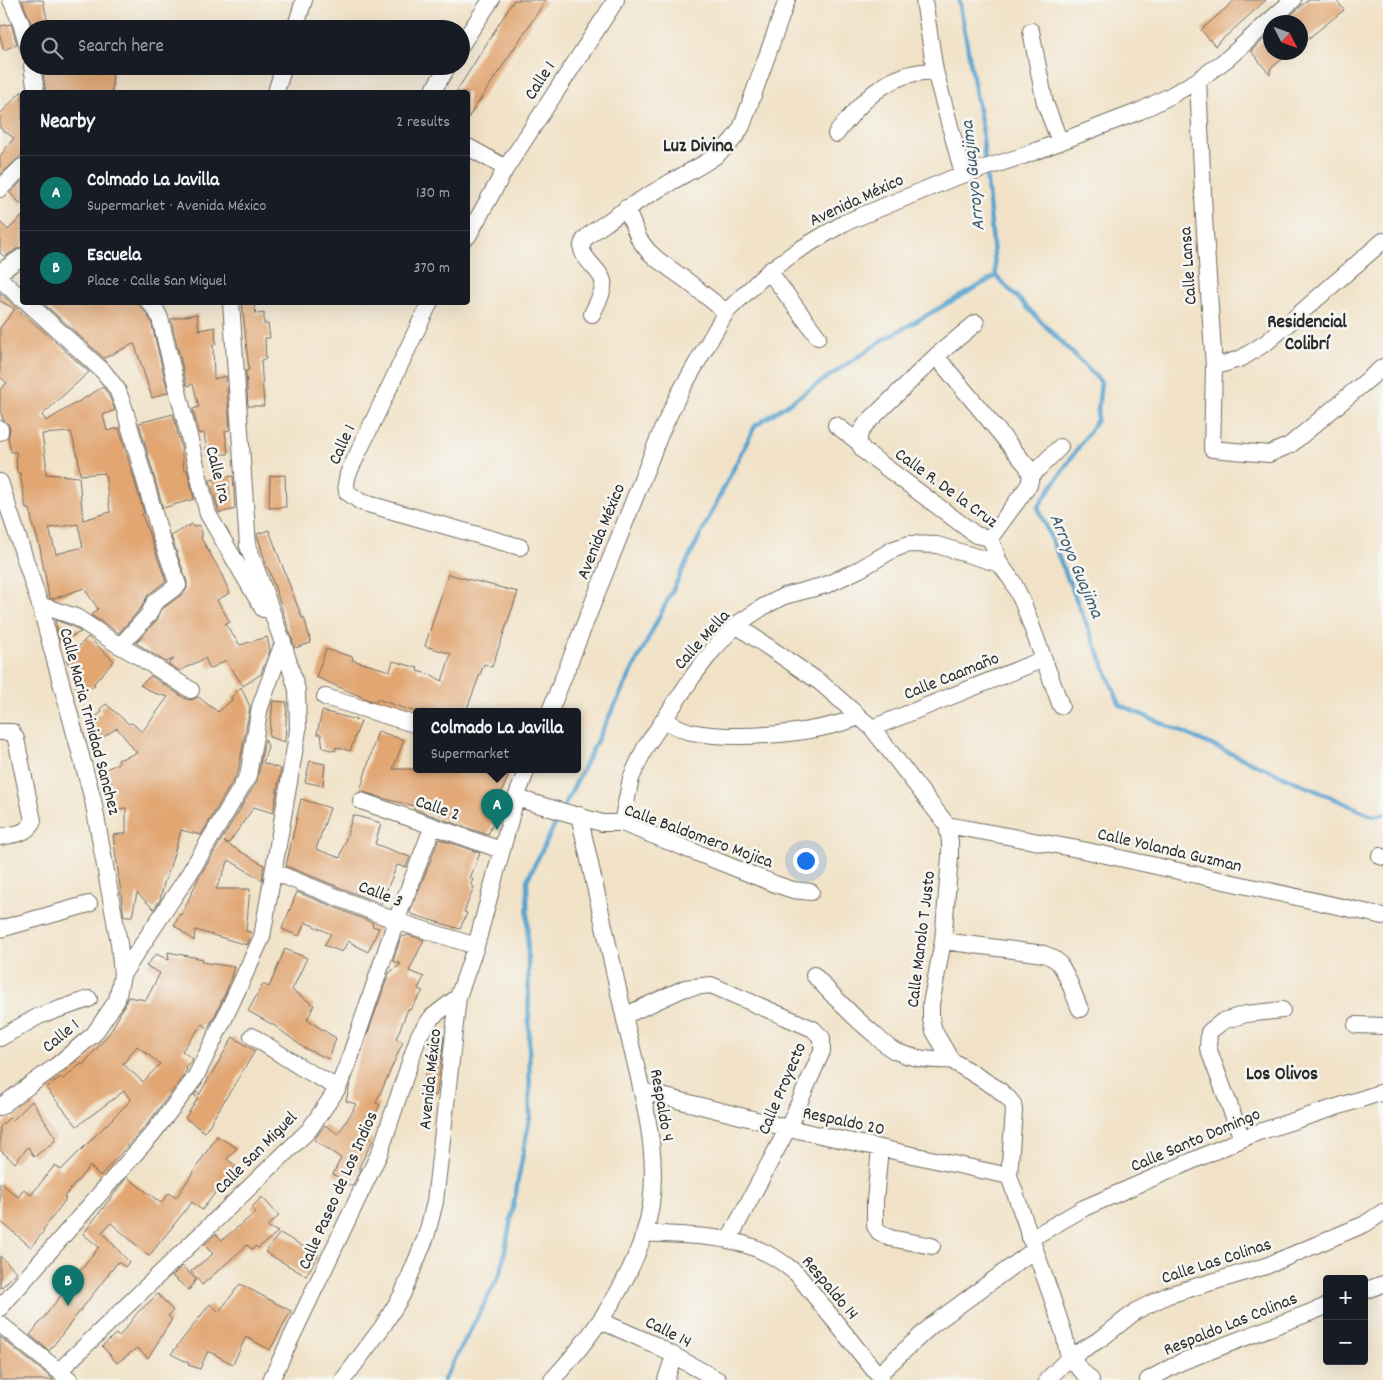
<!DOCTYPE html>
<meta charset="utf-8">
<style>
:root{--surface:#171b24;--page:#20242c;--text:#f1f3f6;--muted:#9ea1a6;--line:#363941;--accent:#0f766e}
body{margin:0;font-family:Dekko,sans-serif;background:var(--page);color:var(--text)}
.controls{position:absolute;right:15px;bottom:15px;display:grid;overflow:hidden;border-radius:5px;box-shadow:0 5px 20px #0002}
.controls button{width:45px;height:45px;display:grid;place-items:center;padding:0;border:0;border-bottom:1px solid var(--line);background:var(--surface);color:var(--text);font:25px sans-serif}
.compass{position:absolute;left:1263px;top:15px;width:45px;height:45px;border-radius:50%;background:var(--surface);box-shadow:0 5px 20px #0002;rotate:132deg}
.you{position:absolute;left:805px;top:860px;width:18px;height:18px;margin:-12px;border:4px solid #fff;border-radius:50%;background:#1a73e8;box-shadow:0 0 0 8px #1a73e833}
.badge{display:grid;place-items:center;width:32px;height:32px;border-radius:50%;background:var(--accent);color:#fff;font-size:16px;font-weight:700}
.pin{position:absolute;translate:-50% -41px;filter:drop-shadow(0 1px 2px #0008)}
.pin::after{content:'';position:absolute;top:26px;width:18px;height:15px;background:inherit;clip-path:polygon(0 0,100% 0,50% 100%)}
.popup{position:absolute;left:413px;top:708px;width:168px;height:65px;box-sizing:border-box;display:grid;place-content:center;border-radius:5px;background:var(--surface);filter:drop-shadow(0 1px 4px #0005);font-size:16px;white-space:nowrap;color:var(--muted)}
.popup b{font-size:19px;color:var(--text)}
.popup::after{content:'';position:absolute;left:50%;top:100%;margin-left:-10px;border:10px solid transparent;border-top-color:var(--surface)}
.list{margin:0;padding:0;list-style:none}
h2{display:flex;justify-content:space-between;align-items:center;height:65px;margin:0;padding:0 20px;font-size:21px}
h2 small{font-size:16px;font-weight:400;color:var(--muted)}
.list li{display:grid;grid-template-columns:32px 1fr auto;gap:15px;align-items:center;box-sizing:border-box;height:75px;padding:0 20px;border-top:1px solid var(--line)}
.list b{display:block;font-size:19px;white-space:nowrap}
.list p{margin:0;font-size:16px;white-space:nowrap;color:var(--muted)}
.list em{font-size:16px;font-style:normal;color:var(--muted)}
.icon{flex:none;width:28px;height:28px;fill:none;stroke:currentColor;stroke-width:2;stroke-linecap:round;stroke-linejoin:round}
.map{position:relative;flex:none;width:1383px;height:1380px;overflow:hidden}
.search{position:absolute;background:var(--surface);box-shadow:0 5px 20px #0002;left:20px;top:20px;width:450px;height:55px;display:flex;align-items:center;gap:12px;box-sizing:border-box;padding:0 18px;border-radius:28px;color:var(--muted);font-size:19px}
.panel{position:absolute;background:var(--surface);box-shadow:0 5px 20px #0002;left:20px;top:90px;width:450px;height:215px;border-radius:5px}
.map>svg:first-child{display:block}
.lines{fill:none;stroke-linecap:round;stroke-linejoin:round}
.stream{stroke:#56a3cf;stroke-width:4.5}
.building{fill:#e1a672;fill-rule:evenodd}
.minor-casing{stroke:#706b62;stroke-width:18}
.minor{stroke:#fff;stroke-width:16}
.labels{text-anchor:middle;stroke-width:5;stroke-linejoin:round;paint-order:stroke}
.street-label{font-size:18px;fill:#2b2b2b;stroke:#f6f6f2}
.neighbourhood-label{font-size:19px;font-weight:bold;fill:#2b2b2b;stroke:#f6f6f2}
.water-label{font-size:19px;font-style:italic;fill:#3c5b6d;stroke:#f6f6f2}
</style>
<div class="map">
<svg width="1383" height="1380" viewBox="0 0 1383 1380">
<rect width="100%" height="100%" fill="#f6f6f2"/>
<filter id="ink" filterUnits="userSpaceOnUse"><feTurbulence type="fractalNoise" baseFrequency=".02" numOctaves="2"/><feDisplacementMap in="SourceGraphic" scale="10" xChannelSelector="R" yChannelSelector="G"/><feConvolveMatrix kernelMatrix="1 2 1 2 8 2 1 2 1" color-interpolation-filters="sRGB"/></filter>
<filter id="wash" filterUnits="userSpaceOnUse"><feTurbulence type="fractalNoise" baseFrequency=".0096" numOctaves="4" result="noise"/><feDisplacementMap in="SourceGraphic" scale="20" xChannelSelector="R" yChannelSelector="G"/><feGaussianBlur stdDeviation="1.12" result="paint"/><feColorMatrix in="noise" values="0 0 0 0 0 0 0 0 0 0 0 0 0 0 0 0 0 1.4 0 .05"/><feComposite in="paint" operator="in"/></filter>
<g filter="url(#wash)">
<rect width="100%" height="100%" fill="#f1e2c7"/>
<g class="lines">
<path class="stream" d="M 959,0 L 982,127 L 985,164
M 986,171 L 996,276 L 1101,382 L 1097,420 L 1038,507 L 1120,705 L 1374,816 L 1383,814
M 444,1380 L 501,1272 L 530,1116 L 527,880 L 755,426 L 883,340 L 996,276"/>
</g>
<g id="blocks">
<path class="building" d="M 22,0 L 43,0 L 49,29 L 33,29 Z
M 514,0 L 546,0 L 468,118 L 468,92 L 456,92 Z
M 1235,0 L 1266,0 L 1215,46 L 1201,30 Z
M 1308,0 L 1336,0 L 1344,10 L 1300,45 L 1300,22 L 1283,22 Z
M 11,24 L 17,44 L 4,50 L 0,35 L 0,26 Z
M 1270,34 L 1270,52 L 1291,52 L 1270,69 L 1270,75 L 1251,51 Z
M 42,66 L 113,66 L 112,92 L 46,92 Z
M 22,91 L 22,155 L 0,175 L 0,156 L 14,138 L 0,128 L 0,114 Z
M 22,181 L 22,205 L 10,193 Z
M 22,216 L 22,247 L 16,249 L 5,257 L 0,253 L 0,222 L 8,230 Z
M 0,293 L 89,372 L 42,415 L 46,421 L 103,387 L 108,394 L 115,410 L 103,415 L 107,431 L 119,428 L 144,513 L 142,514 L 166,581 L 148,595 L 141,608 L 119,633 L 91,615 L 98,609 L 84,588 L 53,599 L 49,597 L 40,548 L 35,530 L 33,528 L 30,509 L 26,509 L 20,473 L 17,473 L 16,452 L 11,452 L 8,438 L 10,429 L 8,424 L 3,420 L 0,409 L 0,389 L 7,383 L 0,377 L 0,328 L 15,309 L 0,301 ZM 71,432 L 78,458 L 80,475 L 105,473 L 110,512 L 83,520 L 79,477 L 46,474 L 46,462 L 42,434 ZM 78,524 L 83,547 L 56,554 L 49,528 Z
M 42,302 L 136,302 L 147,314 L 151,321 L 168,392 L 152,398 L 135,345 L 133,344 L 104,358 Z
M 242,302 L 254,302 L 256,314 L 264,313 L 264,324 L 268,324 L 270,338 L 265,338 L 266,359 L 261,360 L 264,406 L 248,406 L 246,371 L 249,370 Z
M 197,314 L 199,330 L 215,327 L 216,344 L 213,345 L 214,379 L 226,376 L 230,430 L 225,431 L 228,454 L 207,454 L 204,433 L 199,434 L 193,409 L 199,407 L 193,384 L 187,386 L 172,324 L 171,319 Z
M 173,414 L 181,447 L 184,470 L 187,470 L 194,499 L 163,508 L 139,423 Z
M 285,475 L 286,507 L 269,508 L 270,476 Z
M 233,476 L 235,509 L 219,513 L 210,480 Z
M 192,524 L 193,527 L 199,525 L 202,533 L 202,537 L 201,538 L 219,569 L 230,593 L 217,600 L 230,622 L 225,624 L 240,645 L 267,637 L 270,650 L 261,674 L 243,686 L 226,660 L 210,669 L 205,658 L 180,671 L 168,664 L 174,659 L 166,662 L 136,643 L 157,620 L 162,609 L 184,593 L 187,588 L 187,582 L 171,536 Z
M 269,530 L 302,618 L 304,617 L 311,643 L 295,648 L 269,570 L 267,568 L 257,534 Z
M 448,574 L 518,592 L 492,667 L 484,664 L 466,711 L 412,711 L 377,699 L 376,702 L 369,700 L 316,677 L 326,649 L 353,657 L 352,660 L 390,671 L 393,661 L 418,668 L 417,671 L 432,675 L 442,681 L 451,654 L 425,646 Z
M 55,620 L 72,626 L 81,632 L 60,641 Z
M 88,637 L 114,661 L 94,683 L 95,686 L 77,692 L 71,668 L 66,660 Z
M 151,676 L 186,699 L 191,700 L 198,697 L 218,712 L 232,700 L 231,698 L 241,687 L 250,707 L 238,772 L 201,835 L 181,830 L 166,880 L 165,879 L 160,900 L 154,909 L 137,893 L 132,916 L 124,916 L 113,835 L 126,833 L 126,808 L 115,809 L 111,781 L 107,782 L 104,770 L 119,763 L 118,760 L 137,753 L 117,728 L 100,739 L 89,722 L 102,712 L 100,709 L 106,704 L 129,724 L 132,723 L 142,732 L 168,697 L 154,693 L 140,685 Z
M 273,701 L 287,702 L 285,742 L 269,737 Z
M 322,711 L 361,721 L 350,751 L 336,747 L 335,751 L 323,748 L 321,734 L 317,734 Z
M 378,731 L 404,740 L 393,769 L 511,769 L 493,814 L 496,815 L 488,835 L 414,809 L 415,806 L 393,801 L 360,791 Z
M 265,739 L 268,746 L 263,763 L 281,769 L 273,813 L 254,807 L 229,843 L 224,842 L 264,865 L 262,880 L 229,860 L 216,889 L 250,889 L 246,931 L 251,932 L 249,941 L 247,945 L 195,930 L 194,941 L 174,925 L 180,914 L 182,914 L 198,879 L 257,781 Z
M 310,761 L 325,764 L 323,786 L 305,782 Z
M 301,799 L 330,808 L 316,849 L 340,858 L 353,815 L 381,823 L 375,844 L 410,857 L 406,867 L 397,865 L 381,904 L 286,866 Z
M 439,839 L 480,853 L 470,878 L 473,879 L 471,885 L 474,887 L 464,912 L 467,913 L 460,929 L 411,914 L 410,912 Z
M 297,892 L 373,923 L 372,926 L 379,928 L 368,952 L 348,941 L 342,952 L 324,945 L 331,934 L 305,922 L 299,936 L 282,929 Z
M 408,935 L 424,940 L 409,971 L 424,977 L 418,989 L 423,991 L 410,1010 L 408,1009 L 396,1039 L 403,1042 L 376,1103 L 380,1105 L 370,1126 L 372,1128 L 366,1135 L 373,1140 L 359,1167 L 361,1168 L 352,1187 L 333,1174 L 341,1158 L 314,1140 L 325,1125 L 338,1134 L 352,1112 L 356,1104 L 346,1101 L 350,1084 L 389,973 L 401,964 L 393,961 L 401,937 Z
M 285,949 L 307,958 L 292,990 L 314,1005 L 307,1020 L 336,1038 L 329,1059 L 304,1048 L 275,1026 L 248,1011 L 263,984 L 269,987 Z
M 168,952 L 203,959 L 202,962 L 234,967 L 227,989 L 216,1013 L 208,1028 L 202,1024 L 182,1051 L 193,1059 L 186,1068 L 187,1069 L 185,1074 L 145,1127 L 100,1176 L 90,1166 L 64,1197 L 66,1199 L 43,1230 L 44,1231 L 31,1247 L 0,1221 L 0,1182 L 18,1197 L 24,1189 L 31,1195 L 55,1165 L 61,1170 L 131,1100 L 124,1091 L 77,1126 L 46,1088 L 60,1077 L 63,1079 L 81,1064 L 83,1065 L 111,1031 L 125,1005 L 128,997 L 146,1000 L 160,973 L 146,966 L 156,954 L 169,960 ZM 137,1046 L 160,1064 L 143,1082 L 123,1064 Z
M 444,1036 L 437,1092 L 436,1096 L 421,1091 L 433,1048 Z
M 233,1037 L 255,1051 L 205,1132 L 185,1118 L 198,1098 L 194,1095 L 197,1092 L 199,1095 Z
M 32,1101 L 55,1137 L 55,1141 L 34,1157 L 28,1147 L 15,1163 L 0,1150 L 0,1127 L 9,1118 L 12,1121 Z
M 217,1136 L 237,1148 L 227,1159 L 236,1166 L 202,1210 L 192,1202 L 149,1256 L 111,1223 L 102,1232 L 129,1262 L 125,1267 L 118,1262 L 49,1351 L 30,1335 L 99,1247 L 83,1234 L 127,1177 L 161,1203 L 169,1193 L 176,1198 Z
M 262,1197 L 279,1216 L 267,1226 L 278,1232 L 258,1248 L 256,1246 L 252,1249 L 247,1245 L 202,1285 L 191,1271 L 213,1254 L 204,1245 L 216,1234 L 222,1240 L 256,1212 L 251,1208 Z
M 280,1233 L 318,1255 L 306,1276 L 265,1252 Z
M 0,1256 L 17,1272 L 0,1289 Z
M 182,1266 L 196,1279 L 189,1290 L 172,1276 Z
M 240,1284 L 291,1311 L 270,1350 L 246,1337 L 233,1364 L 208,1351 L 200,1369 L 188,1365 L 189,1363 L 171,1354 L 210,1304 L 219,1312 Z
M 158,1294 L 173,1311 L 168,1316 L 172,1319 L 148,1358 L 137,1348 L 117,1363 L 102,1346 L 116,1334 L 119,1337 L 138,1312 Z
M 0,1337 L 54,1380 L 0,1380 Z"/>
</g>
</g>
<g filter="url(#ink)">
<use href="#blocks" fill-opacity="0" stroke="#706b62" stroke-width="1"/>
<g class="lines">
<defs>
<path id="minor" d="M 11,0 L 21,23 L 29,50
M 924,0 L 935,71 L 963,174
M 295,29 L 304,0
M 1031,31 L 1045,103 L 1060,142
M 461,45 L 491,0
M 32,66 L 36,92
M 1198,80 L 1204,217 L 1214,367 L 1212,449 L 1269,454 L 1290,445 L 1383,367
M 276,92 L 284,66
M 432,92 L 448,66
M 836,134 C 855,110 874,86 904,76 C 914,72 925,72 935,71
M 468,147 L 506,168
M 0,189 L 22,167
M 626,208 L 639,239 L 648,251 L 658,260 L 686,280 L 726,312
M 468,236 L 506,168 L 616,0
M 769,271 L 818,337
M 0,272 L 22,257
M 0,279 L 22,299
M 27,302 L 104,372 L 117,389 L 124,407 L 161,537 L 178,585 L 154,603 L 149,614 L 123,643 L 115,643 L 76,617 L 40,605
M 149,302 L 155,308 L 160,318 L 208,514 L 263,609
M 430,302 L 348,474 L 346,484 L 347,492 L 361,502 L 520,547
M 592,314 C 596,305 605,291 603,281 C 599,266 573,255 585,239 C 590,233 599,228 606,223 C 627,207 649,195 671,182 C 697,167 728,154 742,126 L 787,0
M 936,356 L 1027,466 L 1031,476
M 1214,367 L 1242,358 L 1267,342 L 1383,241
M 836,425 L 858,442 L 864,451 L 976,535 L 990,538 L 1000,564 L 1013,582 L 1023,603 L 1061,706
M 0,429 L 0,432
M 858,442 L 860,433 L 866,424 L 936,356 L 976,323
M 0,482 L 40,605 L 93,800 L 119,943 L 122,975 L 117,1000 L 94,1034 L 56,1066 L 0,1107
M 990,538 L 1029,485 L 1031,476 L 1060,447
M 736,625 L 821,683 L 872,728 L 947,825 L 950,841 L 950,857 L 943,941 L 931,1004 L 931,1019 L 934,1031 L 951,1060 L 998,1089 L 1009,1099 L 1013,1104 L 1014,1111 L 1009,1176 L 1051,1295 L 1064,1334 L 1069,1358 L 1091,1380
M 115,643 L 138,656 L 191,690
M 325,697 L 417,725
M 550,711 L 661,432 L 679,394 L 726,312 L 769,271 L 797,251 L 844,223 L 953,178 L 1023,156 L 1140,111 L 1170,96 L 1198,80 L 1227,59 L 1293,0
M 663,720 C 672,724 682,730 691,732 C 739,741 815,734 859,717
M 872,728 L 1044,659
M 0,732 L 12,732 L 16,739 L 33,821 C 27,835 13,834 0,837
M 516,798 L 602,823 L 622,823 L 775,884 L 793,890 L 811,892
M 361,801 L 501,850
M 622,823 L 631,778 L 645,748 L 693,676 L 712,651 L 736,625 L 763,607 L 784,596 L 826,585 L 860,569 L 894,549 L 909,544 L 937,545 L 1000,564
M 947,825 L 1083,850 L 1383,916
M 1380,856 L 1383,857
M 274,872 L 396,921 L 476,946
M 0,929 L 89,904
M 943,941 L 1044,954 C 1049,956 1054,958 1058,962 C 1067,972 1074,996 1080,1009
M 122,975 L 189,874 L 248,776 L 260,707 L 283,643 L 283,641
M 814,975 C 833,996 852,1016 874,1034 C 880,1040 887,1047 895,1051 C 913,1059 932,1061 951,1060
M 624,1016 L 685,988 L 711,985 L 813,1029 L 822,1038 L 822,1051 L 788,1128 L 729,1239
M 1356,1025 L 1383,1026
M 252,1036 L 302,1068 L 338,1088
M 0,1038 L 39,1016 L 89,999
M 642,1091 L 788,1128 L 1009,1176
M 1242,1139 L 1208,1048 L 1209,1032 L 1223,1021 L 1246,1014 L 1282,1010
M 880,1148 L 875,1201 L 875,1226 L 879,1232 L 890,1238 L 932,1246
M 645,1233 C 703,1237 751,1233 797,1274 L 882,1380
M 1030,1239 L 1084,1208 L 1256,1133 L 1383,1092
M 1364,1291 L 1383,1284
M 0,1308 L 153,1133 L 195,1078 L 225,1017 L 262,937 L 298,730 L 297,690 L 283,643 L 248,546 L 231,302
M 601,1321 L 653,1344 L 718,1380
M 0,1324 L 70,1380
M 59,1371 L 309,1130 L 338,1088 L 349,1060 L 396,921 L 433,826
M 878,1375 L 932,1325 L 1034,1250
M 271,1380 L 380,1152 L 419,1035 L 432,1017 L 458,997
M 343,1380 L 383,1326 L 402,1295 L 426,1237 L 435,1202 L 458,997 L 476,946 L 516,798 L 527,769
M 552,1380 C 591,1338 626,1290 644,1234 C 668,1164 638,1080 623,1011 C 608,946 594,880 579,815
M 666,1380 L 674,1355
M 1047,1380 L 1069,1358 L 1102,1338 L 1136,1311 L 1168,1295 L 1266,1266 L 1365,1224 L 1383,1212
M 1148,1380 L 1181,1362 L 1327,1306"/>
</defs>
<use href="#minor" class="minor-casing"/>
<use href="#minor" class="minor"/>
</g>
</g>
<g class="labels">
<g class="street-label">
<text transform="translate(539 80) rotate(-57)" y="6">Calle 1</text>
<text transform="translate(856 199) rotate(-25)" y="6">Avenida México</text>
<text transform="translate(1187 266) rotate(-94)" y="6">Calle Lansa</text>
<text transform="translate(341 444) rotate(-66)" y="6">Calle 1</text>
<text transform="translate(219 474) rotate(76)" y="6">Calle 1ra</text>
<text transform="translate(947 487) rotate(36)" y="6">Calle R. De la Cruz</text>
<text transform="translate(600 531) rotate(-68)" y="6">Avenida México</text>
<text transform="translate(701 639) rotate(-48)" y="6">Calle Mella</text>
<text transform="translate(951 675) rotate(-22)" y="6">Calle Caamaño</text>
<text transform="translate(91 721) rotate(75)" y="6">Calle Maria Trinidad Sanchez</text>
<text transform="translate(438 807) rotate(19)" y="6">Calle 2</text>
<text transform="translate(699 835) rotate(20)" y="6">Calle Baldomero Mojica</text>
<text transform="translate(1170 849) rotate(13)" y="6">Calle Yolanda Guzman</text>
<text transform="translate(381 893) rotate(21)" y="6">Calle 3</text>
<text transform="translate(920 939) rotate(-83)" y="6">Calle Manolo T Justo</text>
<text transform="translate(60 1035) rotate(-40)" y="6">Calle 1</text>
<text transform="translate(429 1079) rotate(-84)" y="6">Avenida México</text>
<text transform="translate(781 1088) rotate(-67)" y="6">Calle Proyecto</text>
<text transform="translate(663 1105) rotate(80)" y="6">Respaldo 4</text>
<text transform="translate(844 1120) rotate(12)" y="6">Respaldo 20</text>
<text transform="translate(1195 1139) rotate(-23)" y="6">Calle Santo Domingo</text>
<text transform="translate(255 1152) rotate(-45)" y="6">Calle San Miguel</text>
<text transform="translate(337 1190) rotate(-66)" y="6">Calle Paseo de Los Indios</text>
<text transform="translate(1216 1260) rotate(-18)" y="6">Calle Las Colinas</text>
<text transform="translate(831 1287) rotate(50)" y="6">Respaldo 14</text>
<text transform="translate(1230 1323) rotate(-22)" y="6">Respaldo Las Colinas</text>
<text transform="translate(669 1331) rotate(27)" y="6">Calle 14</text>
</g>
<g class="neighbourhood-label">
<text x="698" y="151">Luz Divina</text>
<text x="1307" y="327">Residencial<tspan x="1307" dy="22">Colibrí</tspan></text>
<text x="1282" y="1079">Los Olivos</text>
</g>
<g class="water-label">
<text transform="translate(971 176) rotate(-96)" y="7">Arroyo Guajima</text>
<text transform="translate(1078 565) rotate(67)" y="7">Arroyo Guajima</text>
</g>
</g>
</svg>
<div class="controls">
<button>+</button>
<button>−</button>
</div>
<svg class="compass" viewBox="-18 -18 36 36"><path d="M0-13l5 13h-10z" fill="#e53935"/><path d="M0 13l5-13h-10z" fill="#9ea1a6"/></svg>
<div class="you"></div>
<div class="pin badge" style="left:497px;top:830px">A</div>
<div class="popup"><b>Colmado La Javilla</b>Supermarket</div>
<div class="pin badge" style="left:68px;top:1306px">B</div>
<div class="search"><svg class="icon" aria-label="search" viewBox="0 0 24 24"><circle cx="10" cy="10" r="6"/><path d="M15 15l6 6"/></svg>Search here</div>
<section class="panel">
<h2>Nearby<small>2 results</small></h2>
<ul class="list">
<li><span class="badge">A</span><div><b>Colmado La Javilla</b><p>Supermarket · Avenida México</p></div><em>130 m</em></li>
<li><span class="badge">B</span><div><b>Escuela</b><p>Place · Calle San Miguel</p></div><em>370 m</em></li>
</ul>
</section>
</div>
